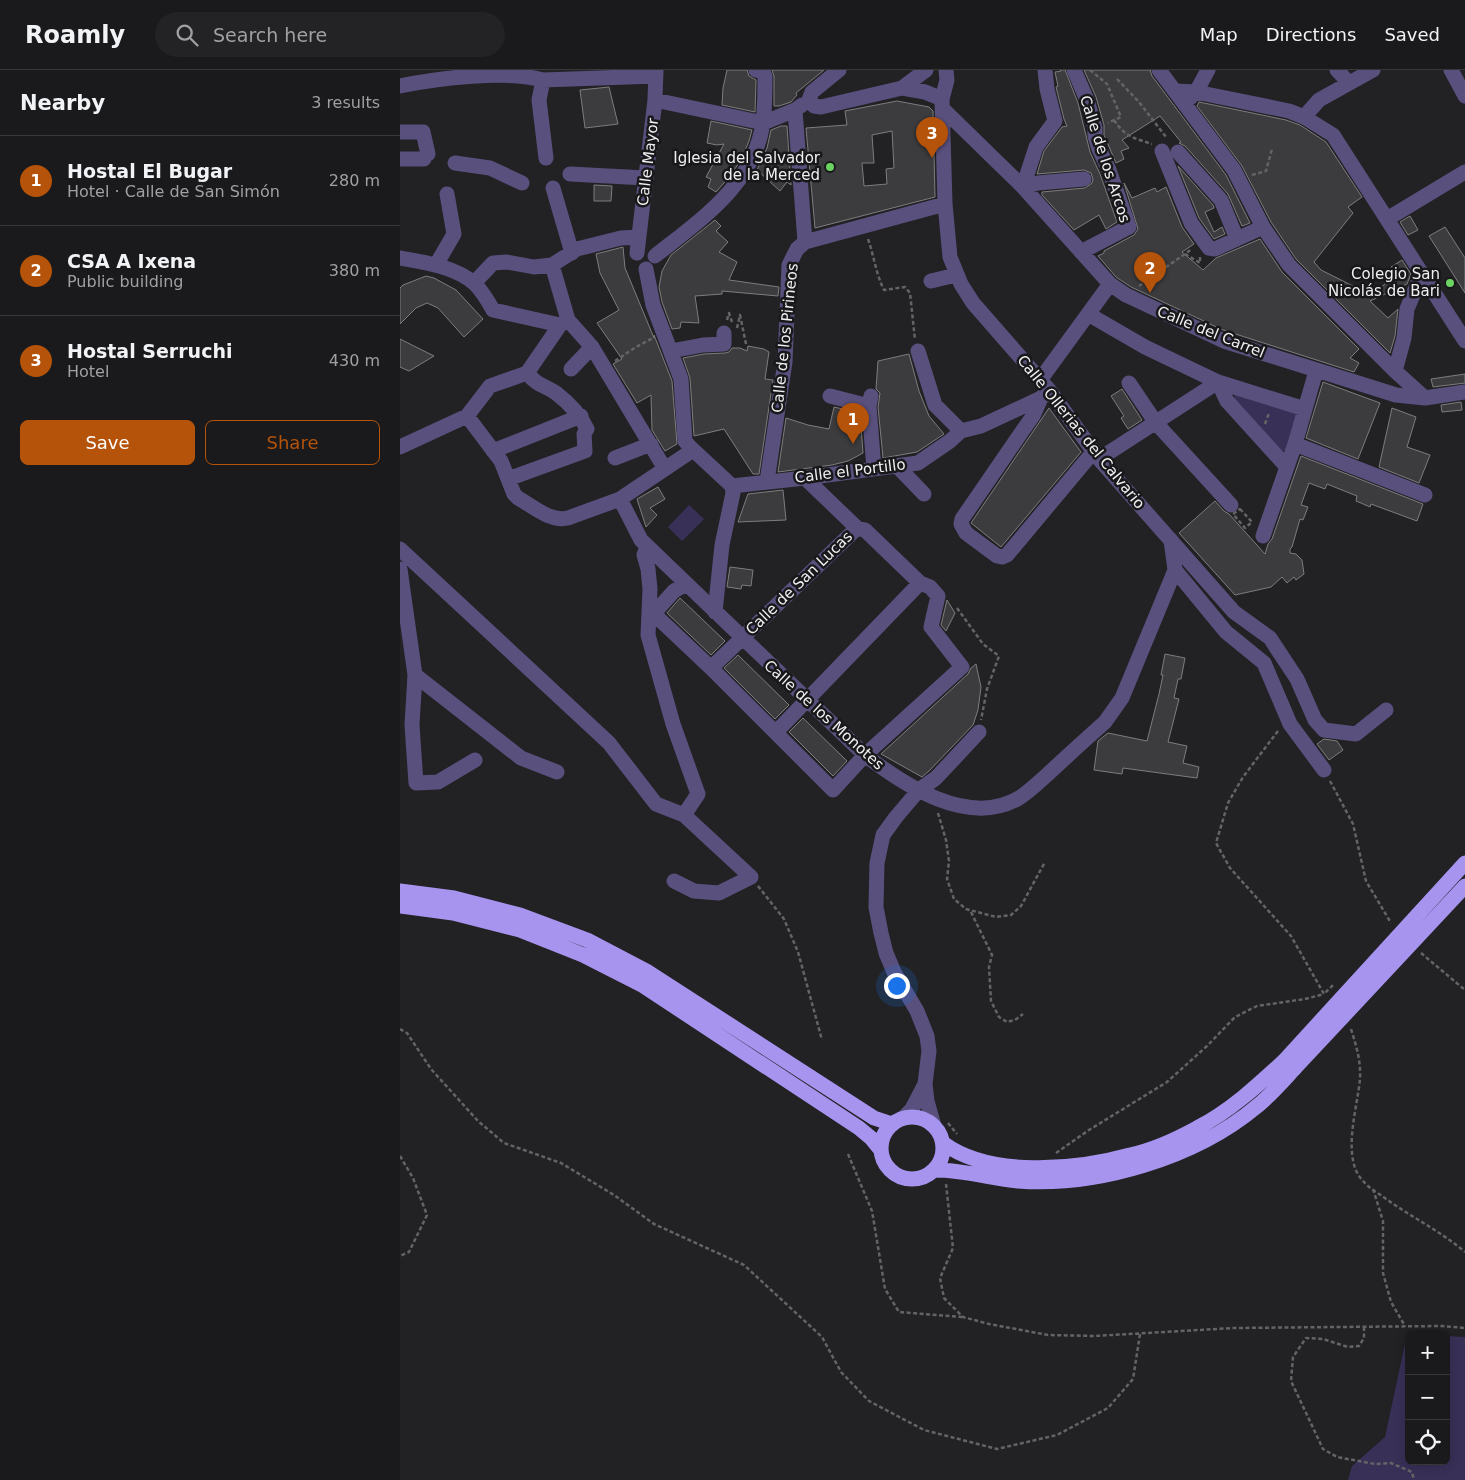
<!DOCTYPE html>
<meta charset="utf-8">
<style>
:root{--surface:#1a191b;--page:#232224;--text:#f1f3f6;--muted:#9fa0a3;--line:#38383a;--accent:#b45309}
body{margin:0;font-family:"DejaVu Sans",sans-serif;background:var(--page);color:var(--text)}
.controls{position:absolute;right:15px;bottom:15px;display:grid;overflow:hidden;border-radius:8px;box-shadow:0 2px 12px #0003}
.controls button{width:45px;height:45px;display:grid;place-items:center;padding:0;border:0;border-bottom:1px solid var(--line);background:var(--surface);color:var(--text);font:25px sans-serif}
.you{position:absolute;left:496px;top:915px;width:18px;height:18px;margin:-12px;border:4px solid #fff;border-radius:50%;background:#1a73e8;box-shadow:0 0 0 8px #1a73e833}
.badge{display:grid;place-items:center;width:32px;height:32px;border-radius:50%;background:var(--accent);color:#fff;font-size:16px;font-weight:700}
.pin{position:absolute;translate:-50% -41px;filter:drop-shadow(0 1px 2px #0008)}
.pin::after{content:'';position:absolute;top:26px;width:18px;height:15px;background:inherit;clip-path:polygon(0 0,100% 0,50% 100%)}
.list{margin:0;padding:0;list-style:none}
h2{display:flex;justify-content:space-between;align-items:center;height:65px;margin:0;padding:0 20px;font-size:21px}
h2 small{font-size:16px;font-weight:400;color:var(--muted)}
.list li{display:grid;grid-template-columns:32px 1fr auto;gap:15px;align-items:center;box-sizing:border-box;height:90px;padding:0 20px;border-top:1px solid var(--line)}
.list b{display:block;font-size:19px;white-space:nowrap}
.list p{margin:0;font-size:16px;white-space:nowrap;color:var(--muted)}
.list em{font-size:16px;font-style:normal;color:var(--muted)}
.actions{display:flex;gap:10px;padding:15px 20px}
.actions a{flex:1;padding:11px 0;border:1px solid var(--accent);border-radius:8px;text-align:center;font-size:18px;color:var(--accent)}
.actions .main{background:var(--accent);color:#fff}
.icon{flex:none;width:28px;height:28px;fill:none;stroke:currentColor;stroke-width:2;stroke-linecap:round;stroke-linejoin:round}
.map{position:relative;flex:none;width:1065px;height:1410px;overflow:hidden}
header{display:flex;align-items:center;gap:30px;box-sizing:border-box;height:70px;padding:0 25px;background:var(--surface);border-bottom:1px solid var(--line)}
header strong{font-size:24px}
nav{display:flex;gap:28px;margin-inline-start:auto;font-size:18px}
.search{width:350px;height:45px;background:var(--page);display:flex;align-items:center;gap:12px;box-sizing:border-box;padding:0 18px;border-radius:28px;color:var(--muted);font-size:19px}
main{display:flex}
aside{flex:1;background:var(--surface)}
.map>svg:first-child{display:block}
.green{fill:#393058}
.building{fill:#3c3c3f;stroke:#7d7d80;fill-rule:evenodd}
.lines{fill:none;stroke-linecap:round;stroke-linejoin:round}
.path{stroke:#646366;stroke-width:2.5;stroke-dasharray:4 2.5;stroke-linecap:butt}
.minor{stroke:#59507e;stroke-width:15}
.highway{stroke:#a694ef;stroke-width:15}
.highway-bridge{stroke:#a694ef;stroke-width:15}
.poi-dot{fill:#6cd362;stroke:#18181a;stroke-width:2}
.labels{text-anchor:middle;stroke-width:5;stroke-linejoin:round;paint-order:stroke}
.poi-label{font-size:15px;fill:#efeef0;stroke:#18181a;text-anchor:end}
.street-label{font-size:15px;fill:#efeef0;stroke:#18181a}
</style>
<header>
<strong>Roamly</strong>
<div class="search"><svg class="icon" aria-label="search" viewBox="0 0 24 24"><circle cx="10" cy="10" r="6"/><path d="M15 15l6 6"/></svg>Search here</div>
<nav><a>Map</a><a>Directions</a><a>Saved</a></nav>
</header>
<main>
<aside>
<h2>Nearby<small>3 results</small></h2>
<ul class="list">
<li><span class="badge">1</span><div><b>Hostal El Bugar</b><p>Hotel · Calle de San Simón</p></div><em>280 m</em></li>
<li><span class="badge">2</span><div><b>CSA A Ixena</b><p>Public building</p></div><em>380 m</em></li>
<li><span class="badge">3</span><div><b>Hostal Serruchi</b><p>Hotel</p></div><em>430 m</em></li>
</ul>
<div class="actions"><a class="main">Save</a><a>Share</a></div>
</aside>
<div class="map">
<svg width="1065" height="1410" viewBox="0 0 1065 1410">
<rect width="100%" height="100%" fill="#222124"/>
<path class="green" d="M 836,323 L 898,343 L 888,379 L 881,382 L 833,329 Z
M 289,435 L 304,449 L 282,471 L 268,457 Z
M 1046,1266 L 1065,1267 L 1065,1410 L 948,1410 L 952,1396 L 985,1367 L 1006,1269 L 1009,1268 L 1009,1391 L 1046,1391 Z"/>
<path class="building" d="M 327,0 L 347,0 L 349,6 L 356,10 L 355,42 L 322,35 L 323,18 Z
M 372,0 L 424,0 L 396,23 L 397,25 L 391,32 L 379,36 L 374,36 L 374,6 Z
M 660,0 L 665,0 L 678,33 L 690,82 L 700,104 L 717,152 L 706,159 L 699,145 L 674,160 L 642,125 L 642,122 L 685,118 L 692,113 L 693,109 L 691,103 L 684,100 L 637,104 L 644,81 L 662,57 L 667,56 L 664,49 L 656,17 L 658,16 L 655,2 L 661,1 Z
M 684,0 L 750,0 L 752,6 L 826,105 L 850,153 L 842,156 L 828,124 L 785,76 L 779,73 L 781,72 L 760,46 L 722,70 L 729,78 L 721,81 L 724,89 L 716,93 L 704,65 L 704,55 L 696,27 Z
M 209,17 L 218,54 L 185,58 L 180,20 Z
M 497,31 L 529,37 L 533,41 L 535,127 L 415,158 L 406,58 L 447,55 L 445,41 ZM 492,61 L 494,98 L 486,99 L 487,114 L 464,116 L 462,93 L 474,93 L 472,65 Z
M 799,32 L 886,50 L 900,55 L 926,72 L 962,127 L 948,137 L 953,143 L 914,192 L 921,200 L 957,218 L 969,219 L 983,216 L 994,203 L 991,197 L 1002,190 L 1011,204 L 1007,214 L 970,231 L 988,248 L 998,239 L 995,266 L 990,283 L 896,189 L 871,152 L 842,96 L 797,36 Z
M 311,51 L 352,60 L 349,71 L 341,90 L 330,106 L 316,122 L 308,117 L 311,109 L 306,107 L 324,74 L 317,75 L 307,73 Z
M 381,56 L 387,56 L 391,115 L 387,112 L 380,121 L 357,100 L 367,78 L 371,60 Z
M 778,96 L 813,135 L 814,138 L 805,142 L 814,162 L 822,157 L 825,164 L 814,169 L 799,148 Z
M 724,113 L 732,128 L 755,118 L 757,122 L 766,117 L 782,157 L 794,174 L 782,182 L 803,200 L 816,188 L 860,169 L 882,202 L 959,279 L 950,288 L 959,293 L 954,302 L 823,260 L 731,217 L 716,207 L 698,186 L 704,183 L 704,181 L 734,165 L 738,159 Z
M 194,115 L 212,116 L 211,131 L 194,131 Z
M 1010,146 L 1018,160 L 1008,165 L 1000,152 Z
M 315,150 L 321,156 L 316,161 L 328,172 L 319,182 L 337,192 L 329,210 L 379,217 L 378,226 L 322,221 L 322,224 L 295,226 L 299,253 L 281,252 L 280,258 L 272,259 L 262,232 L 259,217 L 262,201 L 271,185 Z
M 1045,157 L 1065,188 L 1065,223 L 1029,166 Z
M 223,177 L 225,198 L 254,268 L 254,265 L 272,311 L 277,374 L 265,381 L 252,360 L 251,325 L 237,333 L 213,294 L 222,289 L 197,253 L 219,240 L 200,203 L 196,184 Z
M 26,206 L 34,208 L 56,220 L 83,249 L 64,267 L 38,238 L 27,233 L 16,238 L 0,254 L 0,218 L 3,215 Z
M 0,269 L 34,286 L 9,301 L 0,297 Z
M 348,276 L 364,279 L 369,282 L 365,309 L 373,310 L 359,404 L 353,404 L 324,359 L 294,366 L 290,308 L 283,288 L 304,284 L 325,283 L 329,282 L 332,278 L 340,278 L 347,281 Z
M 509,284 L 519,321 L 529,346 L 544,364 L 517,382 L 483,388 L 478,337 L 480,323 L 476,319 L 478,291 Z
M 1065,304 L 1065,313 L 1033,317 L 1031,309 Z
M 923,312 L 980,333 L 958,389 L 906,368 Z
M 722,319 L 742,350 L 728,359 L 721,348 L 724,346 L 711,326 Z
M 1061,332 L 1062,340 L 1042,342 L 1041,335 Z
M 434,337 L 460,343 L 463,383 L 448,391 L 432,395 L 378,402 L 386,348 L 408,355 L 429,359 Z
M 649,338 L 681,382 L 601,477 L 571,453 Z
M 992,338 L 1016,347 L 1007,377 L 1030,385 L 1019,413 L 979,397 Z
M 901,386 L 1023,434 L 1017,451 L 971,434 L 970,437 L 961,433 L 956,431 L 957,426 L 927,414 L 925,419 L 909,413 L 901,435 L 908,437 L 903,450 L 900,449 L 892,477 L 890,479 L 890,483 L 896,484 L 902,490 L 904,504 L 896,510 L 894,507 L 887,513 L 882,507 L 871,517 L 835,525 L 779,463 L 815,431 L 824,441 L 829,444 L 865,484 L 868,474 L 872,469 Z
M 258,417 L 265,429 L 250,438 L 257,445 L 246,457 L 237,429 Z
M 383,420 L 386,450 L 338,452 L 348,424 Z
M 330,497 L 353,500 L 351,516 L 342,515 L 341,519 L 327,517 Z
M 280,528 L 325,571 L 311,585 L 267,543 Z
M 547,530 L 555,543 L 546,561 L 541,555 Z
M 765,584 L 785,588 L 781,609 L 778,609 L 774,628 L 779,629 L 768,672 L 787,676 L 783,693 L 799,697 L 797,708 L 723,698 L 722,704 L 694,700 L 698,671 L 708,663 L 747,671 L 759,624 L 763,605 L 761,605 Z
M 338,585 L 389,635 L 375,649 L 324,598 Z
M 576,594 L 581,617 L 578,640 L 573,655 L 530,700 L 522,707 L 481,684 L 568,604 L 571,598 Z
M 403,648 L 447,691 L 433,706 L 389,662 Z
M 924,669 L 937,671 L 943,680 L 929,690 L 917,674 Z"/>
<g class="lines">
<path class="path" d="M 690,0 L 707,14 L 721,47 L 708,53
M 717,9 L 739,32 L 766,67
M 714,50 C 725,67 734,68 752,74
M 852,105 L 866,101 L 872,79
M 468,169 C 474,186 476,204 484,220 L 505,217 L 510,223 L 515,270
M 785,184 L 800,193 L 800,187
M 739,216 L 792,179
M 327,250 L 329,243 L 332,252
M 337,258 L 340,245 L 346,274
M 215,291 L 236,277 L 253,268
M 865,354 L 869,343
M 840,439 L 852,452 L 845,458 L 833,444 Z
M 557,538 L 583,574 L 599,586 L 587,619 L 581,650
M 878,661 L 843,707 L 828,733 L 816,773 L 830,798 L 891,866 L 924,924 L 934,914
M 930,711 L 953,754 L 966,811 L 991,853
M 538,743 L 546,770 L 549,791 L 547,809 L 554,829 L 566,839 L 596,847 L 611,845 L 621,836 L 645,792
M 358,816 L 384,849 L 398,882 L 422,970
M 571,842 L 592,885 L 589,897 L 591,931 L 599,947 L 607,952 L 615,950 L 623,944
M 1021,883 L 1065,920
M 0,959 L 7,963 L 31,999 L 78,1051 L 104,1073 L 161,1093 L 214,1125 L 254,1154 L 344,1195 L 422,1267 L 441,1302 L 469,1331 L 524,1360 L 597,1379 L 657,1365 L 708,1338 L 733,1309 L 740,1264
M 951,959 C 956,975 961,991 960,1008 C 958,1037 940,1089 964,1112 C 969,1118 976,1122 982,1126 C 1009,1146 1039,1160 1065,1182
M 548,1053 L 557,1064
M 656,1083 L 689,1060 L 767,1012 L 807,976 L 835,947 L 857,936 L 905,929 L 924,924
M 448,1084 L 472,1141 L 485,1219 L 499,1242 L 562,1247
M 0,1086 L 13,1108 L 27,1145 L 9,1182 L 0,1186
M 546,1114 L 553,1178 L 540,1208 L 544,1228 L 563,1247 L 589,1254 L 648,1265 L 694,1266 L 833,1258 L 1042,1256 L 1065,1258
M 973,1119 L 983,1151 L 983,1203 L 991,1232 L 1005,1256
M 964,1257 L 964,1268 L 959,1276 L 948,1277 L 923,1269 L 906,1268 L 893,1287 L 891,1311 L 923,1379 L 937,1387 L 975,1394 L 991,1393 L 1012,1402 L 1014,1410"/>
<path class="minor" d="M 439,0 L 412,22 L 409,30 L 414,36 L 421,37 L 502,18 L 526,0
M 546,0 L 547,10 L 542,29 L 545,134 L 550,187 L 561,214 L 573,233 L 649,320 L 699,389 L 834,542 L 870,568 L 897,609 L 915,650 L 924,660 L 956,664 L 986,640
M 674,0 L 687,30 L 695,58 L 695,66 L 699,79 L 709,100 L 729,157 L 681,182
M 759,0 L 834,100 L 863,157 L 889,195 L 995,301 L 1025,328
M 937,0 L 949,13
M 1051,0 L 1065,26
M 143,10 L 139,30 L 146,88
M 0,16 C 38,8 107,0 143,10 L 256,6
M 502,18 L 525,22 L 542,29
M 776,21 L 796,22 L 889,41 L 904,47 L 933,65 L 1065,271
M 790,28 L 796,22 L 808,0
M 255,30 L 363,53
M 543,39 L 623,117 L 710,214 L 726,225 L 824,271 L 996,325 L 1025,328 L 1065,322
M 904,47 L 919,30 L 973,0
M 363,53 L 395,40 L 402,35
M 0,62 L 23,62 L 28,84
M 762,81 L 791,153 L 809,178 L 815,179 L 863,157
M 778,82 L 821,130 L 837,169
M 0,89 L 24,89
M 55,93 L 90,98 L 122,113
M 170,104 L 246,108
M 623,117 L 636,77 L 655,51 L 647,19 L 645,0
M 623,117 L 638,113 L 684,109
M 153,118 L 172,183
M 987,149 L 1065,102
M 405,172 L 545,134
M 237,183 L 255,30 L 256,0
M 255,186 C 300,150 355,114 363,52 C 365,37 365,21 365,6 L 363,2 L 356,0
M 0,188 C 24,192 56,197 75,214 C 82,221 88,231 93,240 L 160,255
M 36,195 L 54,164 L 47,124
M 152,195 L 168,250 L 192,277 L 265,399
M 246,199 L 253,235 L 281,309 L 285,371 L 290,377 L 332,416 L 405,408 L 518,393 L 550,371 L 561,361 L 581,356 L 641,328 L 649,320
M 531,211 L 556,205
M 74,213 L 93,193 L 107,192 L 134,197 L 152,195 L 177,179 L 221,168 L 239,167
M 688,244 L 745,277 L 818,312 L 905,339
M 271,281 L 303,275 L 324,274 L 324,263
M 518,281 L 535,335 L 561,361
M 171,299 L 192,277
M 995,301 L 1004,268 L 1007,239 L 1022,203
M 640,310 L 710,214
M 818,312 L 827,331 L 886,396
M 729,313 L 756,353 L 831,435
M 430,326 L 469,336
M 471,326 L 469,336 L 474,399
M 641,328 L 633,346 L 623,360 L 562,449 L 561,454 L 566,463 L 597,486 L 602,487 L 607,485 L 694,381
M 67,346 L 101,391 L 114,424 L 118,428 C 134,437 150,452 168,448 L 220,429
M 895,374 L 1025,425
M 0,377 L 67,346 L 90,316 L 127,303 L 160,255 L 168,250
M 293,380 L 220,429 L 241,470 L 465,685 C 504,715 569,758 619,728 C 629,722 639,712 648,704 C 667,686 686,669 705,652 L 722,628 L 775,500 L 771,470
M 93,381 L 181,346
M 215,388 L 251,374
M 699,389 L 818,312
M 497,396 L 524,424
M 108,409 L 185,381 L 184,364 L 187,359 C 180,344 169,333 156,323 C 143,314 139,317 127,303
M 367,411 L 385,292 L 389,195 L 397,179 L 405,172 L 395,40
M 863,466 L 895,374 L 916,301
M 247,477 L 244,485 L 248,499 L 250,519 L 248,565 L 273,654 L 298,724 L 284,745
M 0,479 L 209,673 L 256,734 L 284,745 L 351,807 L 319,823 L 294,821 L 274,811
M 0,499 L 15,605 L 121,688 L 157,702
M 775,500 L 826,562 L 864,593 L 890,654 L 924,700
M 286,514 L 274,521 L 256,541 L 255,545 L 311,598 L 433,720 L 465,685 L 562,597 L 531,557 L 538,526 L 530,517 L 520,513 L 465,460 L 457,458 L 405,408
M 315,542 L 322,475 L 333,423 L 332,416
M 311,598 L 457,458
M 15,605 L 12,655 L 16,713 L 38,712 L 75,690
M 376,662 L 520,513
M 503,1048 L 512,1039 L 525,1014
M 534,1056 L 527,1031 L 525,1014 L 529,981 L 527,966 L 517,941 L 494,902 L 486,883 L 481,863 L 476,837 L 477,793 L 483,765 L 496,747 L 519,720 L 536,708 L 579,662"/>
<path class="highway" d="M 0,821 L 54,828 L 120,845 L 187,870 L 248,902 L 474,1048 L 492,1054
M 0,836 L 53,843 L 120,860 L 183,885 L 242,915 L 459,1058 L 471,1068 L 480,1079
M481 1078a31 31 0 1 1 62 0a31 31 0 1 1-62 0Z
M 543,1073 C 590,1108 676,1100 730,1085 C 753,1080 777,1069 797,1058 C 830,1041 857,1016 884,991
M 535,1100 C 563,1100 590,1108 618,1111 C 697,1117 795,1088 856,1037 C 870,1026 882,1012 894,999"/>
<path class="highway-bridge" d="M 884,991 L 1065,793
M 894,999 L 1065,816"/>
</g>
<g class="poi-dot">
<circle cx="430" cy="97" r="5"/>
<circle cx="1050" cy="213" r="5"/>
</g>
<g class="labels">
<g class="poi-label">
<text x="420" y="93">Iglesia del Salvador<tspan x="420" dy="17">de la Merced</tspan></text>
<text x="1040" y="209">Colegio San<tspan x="1040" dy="17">Nicolás de Bari</tspan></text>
</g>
<g class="street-label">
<text transform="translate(705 89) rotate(72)" y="5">Calle de los Arcos</text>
<text transform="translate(248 92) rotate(-83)" y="5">Calle Mayor</text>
<text transform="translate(811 262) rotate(22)" y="5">Calle del Carrel</text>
<text transform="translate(385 268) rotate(-84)" y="5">Calle de los Pirineos</text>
<text transform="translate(681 362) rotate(51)" y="5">Calle Ollerias del Calvario</text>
<text transform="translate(450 401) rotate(-7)" y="5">Calle el Portillo</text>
<text transform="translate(399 513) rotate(-44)" y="5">Calle de San Lucas</text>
<text transform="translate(424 645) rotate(42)" y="5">Calle de los Monotes</text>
</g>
</g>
</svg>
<div class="controls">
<button>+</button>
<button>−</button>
<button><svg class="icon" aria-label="locate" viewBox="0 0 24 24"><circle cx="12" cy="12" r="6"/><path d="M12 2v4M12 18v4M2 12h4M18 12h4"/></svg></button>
</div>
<div class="you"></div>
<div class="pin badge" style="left:453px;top:374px">1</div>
<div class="pin badge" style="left:750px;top:223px">2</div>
<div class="pin badge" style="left:532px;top:88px">3</div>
</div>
</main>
